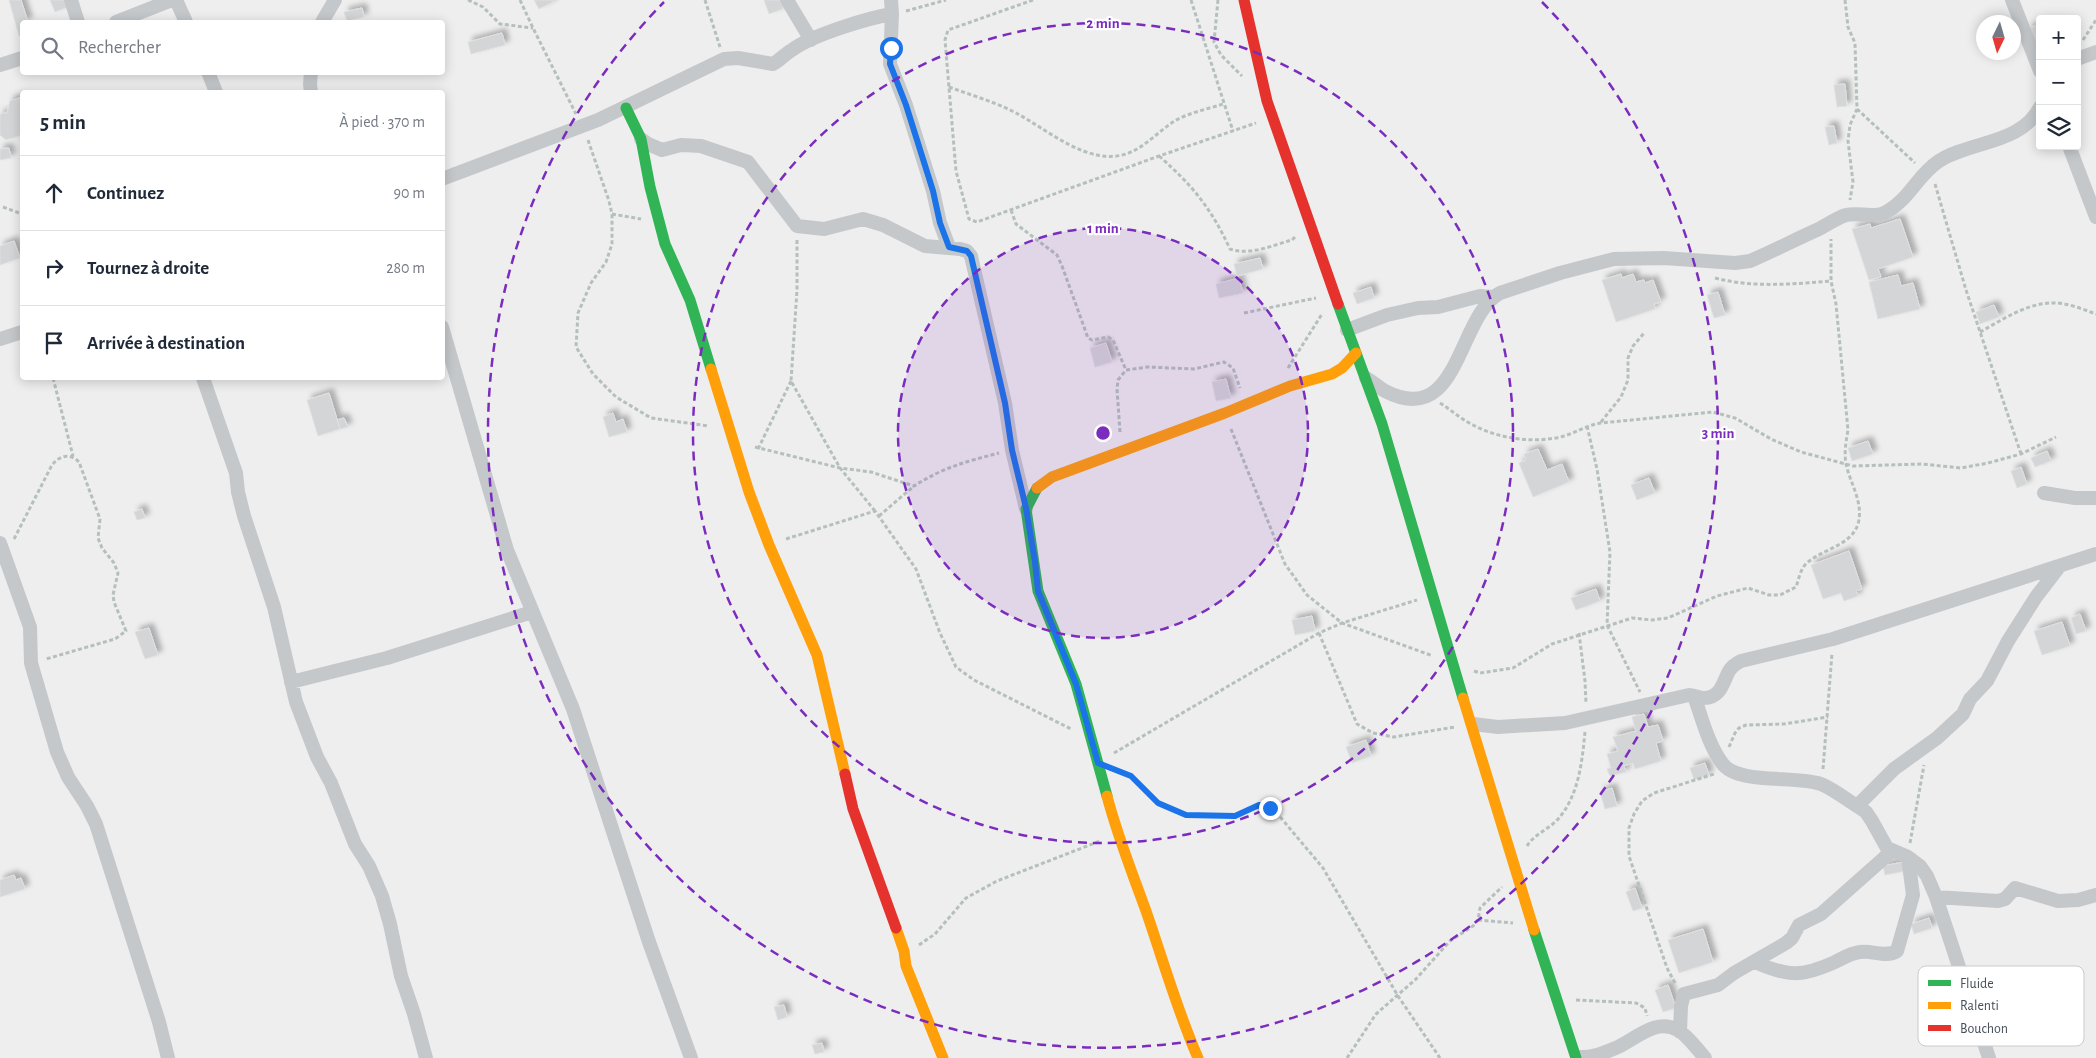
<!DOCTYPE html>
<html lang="fr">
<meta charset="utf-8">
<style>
:root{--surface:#fff;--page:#f6f6f7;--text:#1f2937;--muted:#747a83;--line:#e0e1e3}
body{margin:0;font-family:"Alegreya Sans",sans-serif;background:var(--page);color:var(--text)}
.controls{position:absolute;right:15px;top:15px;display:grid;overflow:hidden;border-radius:5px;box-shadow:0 2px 12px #0003}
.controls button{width:45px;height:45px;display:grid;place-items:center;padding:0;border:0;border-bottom:1px solid var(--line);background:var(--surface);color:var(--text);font:25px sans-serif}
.compass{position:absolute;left:1976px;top:15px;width:45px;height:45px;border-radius:50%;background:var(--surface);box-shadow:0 2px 12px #0003;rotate:185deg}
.stop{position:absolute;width:15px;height:15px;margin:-11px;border:4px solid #1a73e8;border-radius:50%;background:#fff}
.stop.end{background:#1a73e8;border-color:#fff;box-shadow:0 1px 5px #0008}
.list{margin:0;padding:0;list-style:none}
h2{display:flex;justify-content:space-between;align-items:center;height:65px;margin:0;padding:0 20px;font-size:21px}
h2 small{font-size:16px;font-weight:400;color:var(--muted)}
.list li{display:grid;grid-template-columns:32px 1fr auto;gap:15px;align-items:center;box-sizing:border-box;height:75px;padding:0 20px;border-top:1px solid var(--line)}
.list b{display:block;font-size:19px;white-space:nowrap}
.list em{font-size:16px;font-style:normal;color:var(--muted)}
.icon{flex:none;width:28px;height:28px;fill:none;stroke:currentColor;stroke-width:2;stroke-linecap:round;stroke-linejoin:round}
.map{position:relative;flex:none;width:2096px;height:1058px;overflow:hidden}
.search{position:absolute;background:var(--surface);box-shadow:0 2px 12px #0003;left:20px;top:20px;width:425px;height:55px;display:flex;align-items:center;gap:12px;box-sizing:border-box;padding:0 18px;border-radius:5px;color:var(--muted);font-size:19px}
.panel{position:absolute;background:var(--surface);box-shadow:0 2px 12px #0003;left:20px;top:90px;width:425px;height:290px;border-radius:5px}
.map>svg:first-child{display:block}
.building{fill:#d4d5d6;stroke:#dfe0e1;filter:url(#shadow)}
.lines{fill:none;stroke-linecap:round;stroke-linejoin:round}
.path{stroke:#b5c0bc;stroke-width:3;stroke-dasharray:4 2.5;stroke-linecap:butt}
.street{stroke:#c5c8ca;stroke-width:14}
.fast{stroke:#30b455;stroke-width:11}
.slow{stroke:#ff9f0a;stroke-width:11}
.jam{stroke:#e5322d;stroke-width:11}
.route{stroke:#1a73e8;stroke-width:6}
.ring{fill:none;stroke:#7b2cbf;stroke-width:2.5;stroke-dasharray:9 6}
.key{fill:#fff;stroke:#c8cbcd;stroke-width:1}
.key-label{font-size:14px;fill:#475159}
.centre{fill:#7b2cbf;stroke:#fff;stroke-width:2.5}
.ring-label{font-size:15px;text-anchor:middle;font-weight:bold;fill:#7b2cbf;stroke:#fff;stroke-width:4.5;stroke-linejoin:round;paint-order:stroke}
</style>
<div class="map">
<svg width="2096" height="1058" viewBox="0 0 2096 1058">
<defs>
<filter id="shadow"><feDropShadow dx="4.5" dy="-4.5" stdDeviation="2.5" flood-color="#0004"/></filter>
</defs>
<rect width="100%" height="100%" fill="#eee"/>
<path class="building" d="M 9,0 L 21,0 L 28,22 L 22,22 L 22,35 L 19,36 Z
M 50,0 L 65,0 L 68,7 L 55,12 Z
M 534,0 L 552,0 L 553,2 L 539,9 Z
M 764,0 L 780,0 L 783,9 L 769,14 Z
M 362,8 L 364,17 L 347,21 L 344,12 Z
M 2040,24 L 2040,44 L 2034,46 L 2028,29 Z
M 502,33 L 505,45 L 471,54 L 468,42 Z
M 1845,84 L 1847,106 L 1837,107 L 1834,85 Z
M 22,97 L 22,135 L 6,140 L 0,135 L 0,114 L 7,113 L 10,101 Z
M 1834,126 L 1837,143 L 1829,145 L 1825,127 Z
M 9,148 L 11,158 L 0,160 L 0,149 Z
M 1900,219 L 1913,257 L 1878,269 L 1881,277 L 1869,280 L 1852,229 L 1870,224 L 1871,228 Z
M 14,241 L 20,258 L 0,265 L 0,246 Z
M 1260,258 L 1263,269 L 1237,276 L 1234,264 Z
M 1621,274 L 1622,278 L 1633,274 L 1636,282 L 1644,280 L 1645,283 L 1653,280 L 1661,302 L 1654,304 L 1655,309 L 1616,322 L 1602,280 Z
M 1898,275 L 1901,286 L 1913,283 L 1920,309 L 1878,319 L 1869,282 Z
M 1239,278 L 1243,293 L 1219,298 L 1216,284 Z
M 1371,287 L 1374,298 L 1357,304 L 1353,293 Z
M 1718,292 L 1725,315 L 1714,318 L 1707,295 Z
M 1994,305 L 1999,317 L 1980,324 L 1976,312 Z
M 1106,343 L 1112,362 L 1095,367 L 1090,348 Z
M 1226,379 L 1231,398 L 1216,401 L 1212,382 Z
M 329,393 L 340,429 L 318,436 L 307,400 Z
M 613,413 L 616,422 L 623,419 L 627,432 L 609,437 L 603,417 Z
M 344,418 L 348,427 L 340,429 L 337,420 Z
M 1868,441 L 1873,454 L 1852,461 L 1848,448 Z
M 1538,449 L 1547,470 L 1562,464 L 1569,482 L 1533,497 L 1519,463 L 1526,460 L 1524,454 Z
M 2047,451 L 2051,461 L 2035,467 L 2031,458 Z
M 2021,467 L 2027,484 L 2017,488 L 2011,471 Z
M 1649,478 L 1655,493 L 1637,500 L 1631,485 Z
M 142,509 L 145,518 L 137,520 L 134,512 Z
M 1849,551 L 1862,589 L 1856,591 L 1858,596 L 1844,601 L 1841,593 L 1823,599 L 1811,565 Z
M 1596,589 L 1600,601 L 1576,610 L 1571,598 Z
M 2080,614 L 2086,631 L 2076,634 L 2071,618 Z
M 1312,616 L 1315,631 L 1295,635 L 1292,620 Z
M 2062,622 L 2070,646 L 2042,655 L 2034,631 Z
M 149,628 L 158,655 L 145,659 L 135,632 Z
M 1644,714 L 1648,727 L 1658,725 L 1663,741 L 1656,743 L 1661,761 L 1635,769 L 1633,763 L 1624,766 L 1626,772 L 1610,776 L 1607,769 L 1611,768 L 1607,754 L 1618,751 L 1613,737 L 1636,731 L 1632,717 Z
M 1366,740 L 1371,756 L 1352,763 L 1346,747 Z
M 1705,763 L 1709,775 L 1694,780 L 1690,768 Z
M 1612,788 L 1617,806 L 1605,809 L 1600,792 Z
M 1903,862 L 1905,871 L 1885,875 L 1883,866 Z
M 14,875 L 16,880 L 21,878 L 25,889 L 0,897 L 0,880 Z
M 1635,888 L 1642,908 L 1633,911 L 1626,892 Z
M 1929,918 L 1932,928 L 1914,934 L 1911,924 Z
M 1703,929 L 1713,962 L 1679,973 L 1668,940 Z
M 1668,985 L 1676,1008 L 1663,1012 L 1655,990 Z
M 784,1005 L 787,1017 L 778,1020 L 774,1007 Z
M 822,1043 L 824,1052 L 815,1054 L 812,1045 Z"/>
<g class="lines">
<path class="path" d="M 468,0 L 483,7 L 500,24 L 533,28
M 520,0 L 533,28 L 576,114
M 705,0 L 720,47
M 1033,0 L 948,30 L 945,40 L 956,171 L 969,219 L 977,222 L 1159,156 L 1256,123
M 1191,0 L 1233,131
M 1218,0 L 1214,42 L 1221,55 L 1242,76
M 1845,0 L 1848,27 L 1855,43 L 1857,109 L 1850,125 L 1848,141 L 1853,182 L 1850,200
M 906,11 L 946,0
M 2083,40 L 2096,20
M 949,87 C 971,95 995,102 1016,113 C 1048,130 1088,166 1126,154 C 1144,148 1158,132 1173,122 C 1187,113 1208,109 1223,104
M 1857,109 L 1915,163
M 588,140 L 609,201 L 612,214 L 612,244 L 606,262 L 591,283 L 578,313 L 576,347 L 593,374 L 616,397 L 651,418 L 709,426
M 1159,156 C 1193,186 1211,208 1230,249 C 1250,256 1273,245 1292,240 L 1295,237
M 1935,184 L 1966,290 L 2021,454
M 3,207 L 22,214
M 1011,210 L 1016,224 L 1057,255 L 1062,266 L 1088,338 L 1092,340 L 1108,337 L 1113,340 L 1126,370
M 612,214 L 641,219
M 797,240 L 797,290 L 791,381 L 840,468 L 875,511
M 1715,278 C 1753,288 1793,284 1831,281
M 1244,313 L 1316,298
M 1980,332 C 2002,320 2025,304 2051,303 C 2066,302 2082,309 2096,314
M 1288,368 L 1322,314
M 53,378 L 73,456
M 1440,403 C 1451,410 1461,419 1473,425 C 1499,439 1536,444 1564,436 C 1577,432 1588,425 1601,423 L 1713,412 L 1735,418 L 1771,439 L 1801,452 L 1853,466 L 1922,464 L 1961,468 L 1988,463 L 2021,454 L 2056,437
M 1601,422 L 1621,397 L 1628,380 L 1628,358 L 1633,346 L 1645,332
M 1587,426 L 1597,469 L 1610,552 L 1607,625 L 1640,692
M 1231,429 L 1285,564 L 1307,595 L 1342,623 L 1433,656
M 1120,432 L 1117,389 L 1118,380 L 1126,370 L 1148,367 L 1194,369 L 1224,362 L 1233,368 L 1240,388
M 755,447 L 840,468 L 871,472 L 914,486 C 944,467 965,462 999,453
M 758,449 L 791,381
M 879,516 L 914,486
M 14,539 L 52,465 C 60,455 70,453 79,462 L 100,519 L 98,538 L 102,548 L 114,563 L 118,573 L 113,595 L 114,602 L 126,631 L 115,639 L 46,659
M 786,539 L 875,511 L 916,569 L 940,633 L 956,667 L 974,680 L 1071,729
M 1319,633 L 1357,724 L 1373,733 L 1394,737 L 1455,727
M 1579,633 L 1585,681 L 1586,704
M 1474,671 L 1480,673 L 1513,668 L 1552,644 L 1632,618 L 1652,620 L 1668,618 L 1717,596 L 1748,588 L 1769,595 L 1780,595 L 1796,587 C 1799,579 1800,569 1807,563 C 1822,549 1851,546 1858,524 C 1864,503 1850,483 1846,464 C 1844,453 1846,441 1848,430 L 1836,304 L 1831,281 L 1831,239
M 1729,747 L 1735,733 L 1739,728 L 1746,725 L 1784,724 L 1828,717
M 1114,753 L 1319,633 L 1342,623 L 1417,600
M 1823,769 L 1832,653
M 1119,771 L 1131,776 L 1158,803 L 1186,815 L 1235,816 L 1263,805 L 1276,812 L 1323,868 L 1398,996 L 1440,1058
M 1910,843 L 1924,765
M 1527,846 C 1534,834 1550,829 1559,818 C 1579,794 1582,762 1585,732
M 1478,920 L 1513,923
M 919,945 L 935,934 L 966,898 L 997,881 L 1100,841
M 1675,983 L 1667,968 L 1629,856 L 1629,828 L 1634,814 L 1642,801 L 1654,793 L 1714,774
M 1576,1000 L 1636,1003 L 1645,1008 L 1647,1016
M 1347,1058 L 1376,1014 L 1416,979 L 1450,941 L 1473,926 L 1478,920 L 1480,908 L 1502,887"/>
<path class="street" d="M 71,0 L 78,22
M 176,0 L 186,22
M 787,0 L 811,40
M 891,0 L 892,14 L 890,64 L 906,105 L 933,191 L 940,223 L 949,247
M 2012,0 L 2040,71
M 116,22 L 172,0
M 322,22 L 335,0
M 2077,59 L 2096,52
M 0,65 L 22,58
M 208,72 L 216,92
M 311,72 L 310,84 L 311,92
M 641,139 L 648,144 L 662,150 L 681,145 L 701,146 L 748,162 L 797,226 L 824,229 L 863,219 L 883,225 L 925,246 L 960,249 L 967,251 L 971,256 L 1005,403 L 1012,450 L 1026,509
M 2069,146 L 2096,217
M 442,179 L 598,120 L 724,59 L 738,58 L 773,64 C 780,60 785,54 792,50 C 812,35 868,18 892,14
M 442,327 L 507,550 L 573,709 L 649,942 L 691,1058
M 1347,330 L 1387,315 L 1418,308 L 1438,307 L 1480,296 L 1493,297
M 0,339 L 22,332
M 203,378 L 236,473 L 238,492 L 244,516 L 274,607 L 296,702 L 317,757 L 331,783 L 355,844 L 369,866 L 382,896 L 390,924 L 401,976 L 414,1014 L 426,1058
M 1366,378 C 1372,381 1378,387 1385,391 C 1460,430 1457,316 1500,293 L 1560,273 L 1614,259 L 1664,258 L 1735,263 L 1750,261 C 1774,251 1796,239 1819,229 C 1828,224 1837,218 1846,215 C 1858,212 1873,218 1884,213 C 1908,202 1918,174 1939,161 C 1970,141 2022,144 2040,107
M 2044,493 L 2075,498 L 2096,498
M 0,543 L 30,627 L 31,663 L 57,752 L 68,777 L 87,806 L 96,824 L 159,1022 L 168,1058
M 291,682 L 387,658 L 532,612
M 1694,696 C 1702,718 1708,744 1722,763 C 1737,785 1796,775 1821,784 C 1833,789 1846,799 1857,806 L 1894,769 L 1937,738 L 1963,714 L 1970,699 L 1987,681 L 2008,641 L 2036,597 L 2059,567
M 1473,724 L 1498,727 L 1565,723 L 1689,695 C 1694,695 1699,698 1704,698 C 1721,698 1723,682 1729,671 C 1732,666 1737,663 1741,661 L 1833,639 L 2096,554
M 1857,806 L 1866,812 L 1872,821 L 1887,848 L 1908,857 L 1920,866 L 1927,876 L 1936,897 L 1998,901 L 2005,899 L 2015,888 L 2058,901 L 2078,900 L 2096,895
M 1936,897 L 1989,1058
M 1755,962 C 1788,977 1802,977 1835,962 C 1843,958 1851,953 1860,952 C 1872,950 1886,958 1897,951 L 1913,895 L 1908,857
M 1680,1032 L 1681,1006 L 1684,994 L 1718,985 L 1734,973 L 1786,943 L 1792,938 L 1799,925 L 1821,914 L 1892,851
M 1577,1057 C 1592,1058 1604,1053 1618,1047 C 1637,1038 1656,1018 1678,1030 C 1688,1036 1697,1049 1705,1058"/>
<path class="fast" d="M 626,108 L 641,139 L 650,187 L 665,244 L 690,300 L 711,369
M 1338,304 L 1382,424 L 1463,698
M 1037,488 L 1026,509 L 1038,591 L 1076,684 L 1107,796
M 1534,930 L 1576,1058"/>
<path class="slow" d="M 711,369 L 749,492 L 769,545 L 817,655 L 845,774
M 1037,488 L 1052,477 L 1225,413 L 1290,386 L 1332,374 L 1342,368 L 1356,353
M 1463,698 L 1534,930
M 1107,796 C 1117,835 1132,872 1146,911 C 1163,960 1177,1010 1198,1058
M 896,928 L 904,951 L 906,966 L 943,1058"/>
<path class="jam" d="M 1244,0 L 1267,101 L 1338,304
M 845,774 L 853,809 L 896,928"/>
</g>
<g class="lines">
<path class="route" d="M 891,48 L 890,64 L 906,105 L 933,191 L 940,223 L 949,247 L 967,251 L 971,256 L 1005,403 L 1012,450 L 1026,508 L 1035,562 L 1038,591 L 1076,684 L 1098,763 L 1131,776 L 1158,803 L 1186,815 L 1235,816 L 1259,805 L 1270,808"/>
</g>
<circle cx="1103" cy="433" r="205" fill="#7b2cbf" fill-opacity=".12"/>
<g class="ring">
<circle cx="1103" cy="433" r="205"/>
<circle cx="1103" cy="433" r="410"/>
<path d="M1542 2A615 615 0 1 1 664 2"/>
</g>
<rect x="1918" y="966" width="166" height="80" rx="8" class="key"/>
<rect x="1928" y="980" width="23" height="6" fill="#30b455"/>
<rect x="1928" y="1002" width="23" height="7" fill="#ff9f0a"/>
<rect x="1928" y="1025" width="23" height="6" fill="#e5322d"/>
<g class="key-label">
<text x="1960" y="988">Fluide</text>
<text x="1960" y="1010">Ralenti</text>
<text x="1960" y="1033">Bouchon</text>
</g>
<circle cx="1103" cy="433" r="8" class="centre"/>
<g class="ring-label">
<text x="1103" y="28">2 min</text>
<text x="1103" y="233">1 min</text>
<text x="1718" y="438">3 min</text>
</g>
</svg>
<div class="controls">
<button>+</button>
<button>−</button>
<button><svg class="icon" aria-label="layers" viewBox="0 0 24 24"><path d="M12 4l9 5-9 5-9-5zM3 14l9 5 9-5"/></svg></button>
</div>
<svg class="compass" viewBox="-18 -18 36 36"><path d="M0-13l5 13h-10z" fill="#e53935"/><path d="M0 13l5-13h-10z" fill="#747a83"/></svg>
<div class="stop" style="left:891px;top:48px"></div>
<div class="stop end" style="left:1270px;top:808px"></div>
<div class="search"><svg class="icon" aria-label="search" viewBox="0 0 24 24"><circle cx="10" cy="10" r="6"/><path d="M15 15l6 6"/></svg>Rechercher</div>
<section class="panel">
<h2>5 min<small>À pied · 370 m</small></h2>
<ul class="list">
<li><svg class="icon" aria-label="ahead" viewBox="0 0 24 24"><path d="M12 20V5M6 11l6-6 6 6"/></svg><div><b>Continuez</b></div><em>90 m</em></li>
<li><svg class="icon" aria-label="right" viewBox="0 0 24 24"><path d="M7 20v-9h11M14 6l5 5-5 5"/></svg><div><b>Tournez à droite</b></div><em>280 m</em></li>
<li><svg class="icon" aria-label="arrive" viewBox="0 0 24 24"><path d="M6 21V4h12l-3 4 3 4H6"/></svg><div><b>Arrivée à destination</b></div></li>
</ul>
</section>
</div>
